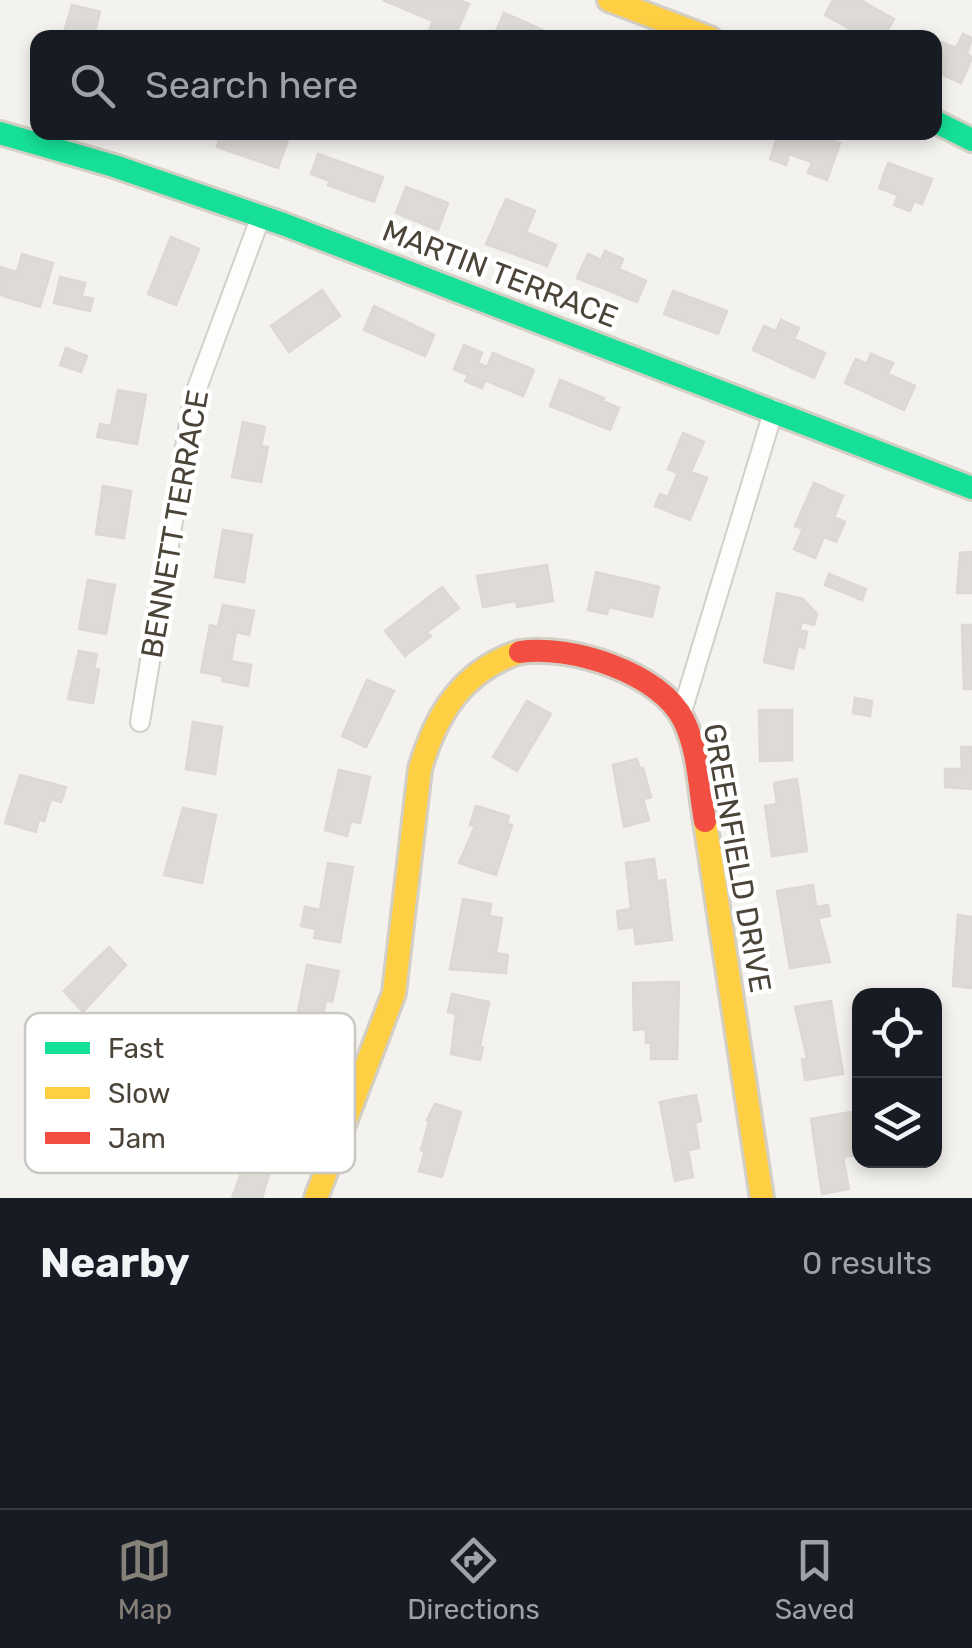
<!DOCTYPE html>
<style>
:root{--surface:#171b24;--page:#242831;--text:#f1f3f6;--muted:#9ea1a6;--line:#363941;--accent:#868178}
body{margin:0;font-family:Rubik,sans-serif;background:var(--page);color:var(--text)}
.controls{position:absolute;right:30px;bottom:30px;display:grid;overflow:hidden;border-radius:20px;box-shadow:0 5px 15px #0003}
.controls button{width:90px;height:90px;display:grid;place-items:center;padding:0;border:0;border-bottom:2px solid var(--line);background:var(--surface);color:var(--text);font:50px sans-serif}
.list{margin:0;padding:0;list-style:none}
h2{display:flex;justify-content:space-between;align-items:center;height:130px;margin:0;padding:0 40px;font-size:42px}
h2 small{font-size:32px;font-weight:400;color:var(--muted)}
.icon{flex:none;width:55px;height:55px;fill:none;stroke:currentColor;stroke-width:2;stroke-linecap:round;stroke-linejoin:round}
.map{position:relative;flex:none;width:972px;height:1198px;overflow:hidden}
.search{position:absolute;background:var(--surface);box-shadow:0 5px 15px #0003;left:30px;right:30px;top:30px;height:110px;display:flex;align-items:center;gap:25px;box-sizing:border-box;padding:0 35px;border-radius:20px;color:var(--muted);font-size:38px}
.sheet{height:310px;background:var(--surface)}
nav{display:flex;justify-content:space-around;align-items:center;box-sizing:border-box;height:140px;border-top:2px solid var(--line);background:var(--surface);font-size:28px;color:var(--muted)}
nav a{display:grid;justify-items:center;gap:5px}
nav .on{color:var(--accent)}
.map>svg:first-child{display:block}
.building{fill:#dedbd6;stroke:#dcd9d4;stroke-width:2.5}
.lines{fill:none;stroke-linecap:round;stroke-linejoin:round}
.street-casing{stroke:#d2d0cb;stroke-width:22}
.fast-casing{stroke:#d3cfc5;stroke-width:28}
.slow-casing{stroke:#d3cfc5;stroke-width:28}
.jam-casing{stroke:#d3cfc5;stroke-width:28}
.street{stroke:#fdfdfc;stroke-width:18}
.fast{stroke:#16e098;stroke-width:22}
.slow{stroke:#ffcf43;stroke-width:22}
.jam{stroke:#f24e42;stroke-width:22}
.labels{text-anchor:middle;stroke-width:9;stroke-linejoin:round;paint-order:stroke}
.street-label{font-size:30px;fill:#4b4439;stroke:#fff}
.key{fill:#fff;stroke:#c9c7c4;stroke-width:2.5}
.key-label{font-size:28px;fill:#4b4439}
</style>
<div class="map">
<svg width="972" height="1198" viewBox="0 0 972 1198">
<rect width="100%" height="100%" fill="#f4f2ee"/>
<path class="building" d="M 383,0 L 459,0 L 469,4 L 454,38 L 426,38 L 433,21 Z
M 833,0 L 860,0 L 894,19 L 883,38 L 867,38 L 825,15 Z
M 72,5 L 100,12 L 93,38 L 57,38 L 59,31 L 64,32 Z
M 504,13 L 541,29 L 555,38 L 493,38 Z
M 963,34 L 972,38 L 967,53 L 972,58 L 961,83 L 934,71 L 934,39 L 956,48 Z
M 221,132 L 276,132 L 289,137 L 278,168 L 217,147 Z
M 779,132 L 810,132 L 840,143 L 827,180 L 808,173 L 812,162 L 789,154 L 786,165 L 770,159 Z
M 318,154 L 383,177 L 374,202 L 328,185 L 330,181 L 311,174 Z
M 888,163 L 932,179 L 922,204 L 914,201 L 910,211 L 894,205 L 898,195 L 879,188 Z
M 406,187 L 448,203 L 438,230 L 396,213 Z
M 506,199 L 535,211 L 526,232 L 556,245 L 547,266 L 486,244 Z
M 171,237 L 199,249 L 176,305 L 148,294 Z
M 605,251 L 623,259 L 619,269 L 646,281 L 637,302 L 577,278 L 588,254 L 601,260 Z
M 22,254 L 53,263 L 40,307 L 0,295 L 0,267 L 17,272 Z
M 60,277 L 85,283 L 82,296 L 93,299 L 90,311 L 54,303 Z
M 322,290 L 340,316 L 289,352 L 271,326 Z
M 673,291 L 727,311 L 718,334 L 664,314 Z
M 374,306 L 434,335 L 425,356 L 364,330 Z
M 781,320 L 799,328 L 794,339 L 825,353 L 814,378 L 753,350 L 764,326 L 776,331 Z
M 464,345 L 482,353 L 478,363 L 487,367 L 493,353 L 534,370 L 523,396 L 485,380 L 482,388 L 465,381 L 468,375 L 454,369 Z
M 66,348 L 87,356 L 81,372 L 60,365 Z
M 871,354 L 893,363 L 888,374 L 915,386 L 904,410 L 845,383 L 856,359 L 867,364 Z
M 560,380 L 604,398 L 602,401 L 619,408 L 610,430 L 550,406 Z
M 118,390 L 146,395 L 137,444 L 97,437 L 100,424 L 111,426 Z
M 243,422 L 265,427 L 261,446 L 268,447 L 261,482 L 232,477 Z
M 683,433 L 704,442 L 691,472 L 707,478 L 690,520 L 655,506 L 660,494 L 668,497 L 678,473 L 668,469 Z
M 814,483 L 843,496 L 834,517 L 845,522 L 836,542 L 824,537 L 815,558 L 794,549 L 803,529 L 795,526 Z
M 103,486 L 131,491 L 124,538 L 96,534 Z
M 223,530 L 252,535 L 244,582 L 215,577 Z
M 972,552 L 972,593 L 957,593 L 960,553 Z
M 547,565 L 553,601 L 517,607 L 516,601 L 483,607 L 477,576 Z
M 596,572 L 659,587 L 652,617 L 609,607 L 607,614 L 588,610 Z
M 829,574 L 866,589 L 862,600 L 825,585 Z
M 88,580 L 115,585 L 106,634 L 79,629 Z
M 442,587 L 459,608 L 427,632 L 431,636 L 405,656 L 385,631 Z
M 777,593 L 803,599 L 817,614 L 814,625 L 802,622 L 800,630 L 807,632 L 804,648 L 798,646 L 793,669 L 764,662 Z
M 223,605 L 254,611 L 249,635 L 236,632 L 231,661 L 251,665 L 248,686 L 222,681 L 223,676 L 201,672 L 210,625 L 218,627 Z
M 962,625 L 972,625 L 972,689 L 964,689 Z
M 79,651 L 97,654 L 94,668 L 99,669 L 93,703 L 68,699 Z
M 367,680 L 394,691 L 366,747 L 342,736 Z
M 855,698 L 872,701 L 870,716 L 853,713 Z
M 527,701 L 551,714 L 517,771 L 493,757 Z
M 759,710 L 792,710 L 792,760 L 760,761 Z
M 193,722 L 222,727 L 215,774 L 186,769 Z
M 961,747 L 972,747 L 972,789 L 945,787 L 945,769 L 962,769 Z
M 637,759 L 640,769 L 643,768 L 651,797 L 643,799 L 649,820 L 624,827 L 613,765 Z
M 339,770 L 370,777 L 360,823 L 351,821 L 347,836 L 325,830 Z
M 20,775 L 66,787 L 61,802 L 51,799 L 44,821 L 39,819 L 36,832 L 5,823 Z
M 797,779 L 807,851 L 772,856 L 765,806 L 777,804 L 774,783 Z
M 476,806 L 509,816 L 507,824 L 512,825 L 496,875 L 459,863 L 475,826 L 470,825 Z
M 183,808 L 216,815 L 202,883 L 164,875 Z
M 654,859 L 657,881 L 665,880 L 672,940 L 636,944 L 634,927 L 619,929 L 617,911 L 631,909 L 626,863 Z
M 328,863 L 353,867 L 340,942 L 314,938 L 316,929 L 301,926 L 305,907 L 320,910 Z
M 813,885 L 816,907 L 828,905 L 830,916 L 818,918 L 830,962 L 790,968 L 777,891 Z
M 463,899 L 491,904 L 489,916 L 502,918 L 496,953 L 508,955 L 506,973 L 450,969 Z
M 958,915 L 972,917 L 972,988 L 953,986 Z
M 109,947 L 126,965 L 83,1012 L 64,991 Z
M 307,965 L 339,971 L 332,1002 L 326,1000 L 319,1038 L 294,1033 Z
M 679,982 L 677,1059 L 651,1059 L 651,1043 L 646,1043 L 646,1029 L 634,1030 L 633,983 Z
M 452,994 L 489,1002 L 480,1046 L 483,1047 L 480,1060 L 451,1054 L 456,1014 L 448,1012 Z
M 831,1001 L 843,1074 L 805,1080 L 802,1059 L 807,1058 L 795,1007 Z
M 696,1095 L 701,1121 L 695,1123 L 699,1148 L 688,1150 L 693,1177 L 675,1181 L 660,1102 Z
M 435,1104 L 461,1112 L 442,1177 L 419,1171 L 425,1151 L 421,1150 L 429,1121 L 427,1120 Z
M 857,1111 L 860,1154 L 843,1157 L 849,1189 L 822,1194 L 811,1119 Z
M 251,1147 L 275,1154 L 262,1198 L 232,1198 Z"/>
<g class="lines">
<defs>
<path id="street" d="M 681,715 L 774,409
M 140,722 L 193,399 L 261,216"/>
<path id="fast" d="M 934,121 L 972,140
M 0,133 L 114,166 L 283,224 L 972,488"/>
<path id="slow" d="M 609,0 L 710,38
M 705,821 L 762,1198
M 316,1198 L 394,993 L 420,769 C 436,714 463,670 520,652"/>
<path id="jam" d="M 520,652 C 569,644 662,673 684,721 C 699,752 699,788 705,821"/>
</defs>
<use href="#street" class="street-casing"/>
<use href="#fast" class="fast-casing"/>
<use href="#slow" class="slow-casing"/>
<use href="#jam" class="jam-casing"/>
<use href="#street" class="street"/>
<use href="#fast" class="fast"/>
<use href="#slow" class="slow"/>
<use href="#jam" class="jam"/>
</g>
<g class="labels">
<g class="street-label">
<text transform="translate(500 274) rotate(21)" y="10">MARTIN TERRACE</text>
<text transform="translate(175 524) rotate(-80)" y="10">BENNETT TERRACE</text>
<text transform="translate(737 858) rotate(80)" y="10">GREENFIELD DRIVE</text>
</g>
</g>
<rect x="25" y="1013" width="330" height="160" rx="15" class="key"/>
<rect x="45" y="1042" width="45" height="12" fill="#16e098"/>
<rect x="45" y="1087" width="45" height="12" fill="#ffcf43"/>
<rect x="45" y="1132" width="45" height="12" fill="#f24e42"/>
<g class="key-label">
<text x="108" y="1058">Fast</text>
<text x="108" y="1103">Slow</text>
<text x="108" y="1148">Jam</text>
</g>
</svg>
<div class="controls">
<button><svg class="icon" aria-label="locate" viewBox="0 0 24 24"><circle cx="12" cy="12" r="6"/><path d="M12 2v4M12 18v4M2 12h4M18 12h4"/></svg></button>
<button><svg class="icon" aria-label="layers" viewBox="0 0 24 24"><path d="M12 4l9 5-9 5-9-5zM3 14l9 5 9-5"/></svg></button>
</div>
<div class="search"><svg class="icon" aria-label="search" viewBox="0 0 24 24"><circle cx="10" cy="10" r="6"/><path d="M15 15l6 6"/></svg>Search here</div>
</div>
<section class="sheet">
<h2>Nearby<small>0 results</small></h2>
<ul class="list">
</ul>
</section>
<nav>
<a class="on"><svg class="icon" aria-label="map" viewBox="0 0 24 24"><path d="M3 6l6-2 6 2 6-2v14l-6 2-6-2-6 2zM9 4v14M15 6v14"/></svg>Map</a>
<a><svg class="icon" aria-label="directions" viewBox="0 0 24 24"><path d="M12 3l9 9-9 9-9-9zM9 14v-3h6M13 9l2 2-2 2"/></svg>Directions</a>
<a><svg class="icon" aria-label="saved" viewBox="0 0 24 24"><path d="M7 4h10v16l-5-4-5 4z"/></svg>Saved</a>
</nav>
